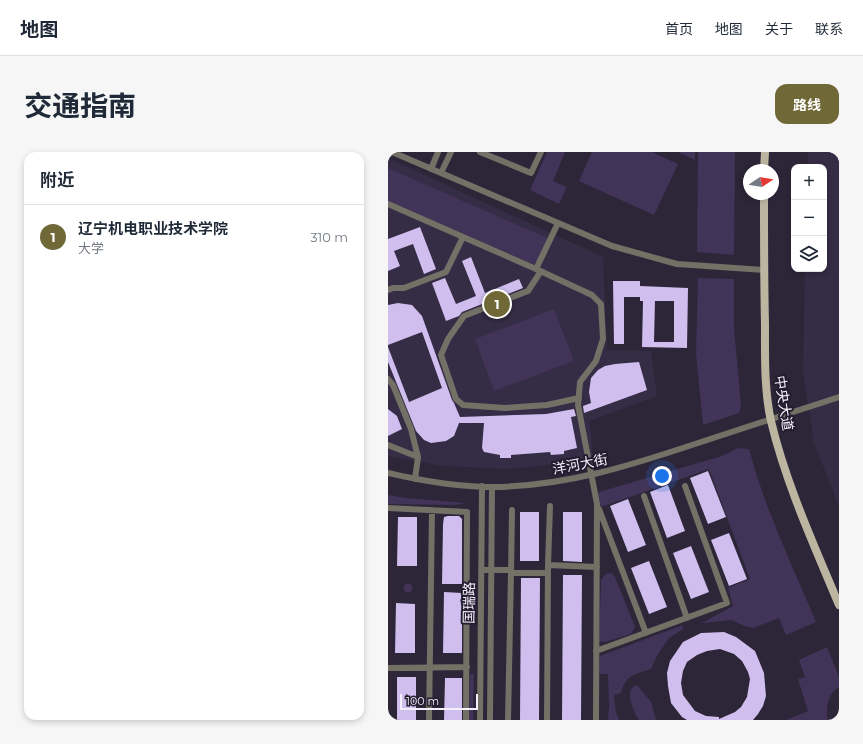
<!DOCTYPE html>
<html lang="zh">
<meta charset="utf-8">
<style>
:root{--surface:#fff;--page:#f6f6f7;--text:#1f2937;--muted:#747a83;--line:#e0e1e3;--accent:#706836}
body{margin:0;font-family:Montserrat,"Noto Sans SC",sans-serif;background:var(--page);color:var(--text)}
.controls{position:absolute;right:12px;top:12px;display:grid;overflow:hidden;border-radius:8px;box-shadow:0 2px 6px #0003}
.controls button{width:36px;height:36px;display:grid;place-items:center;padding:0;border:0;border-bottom:1px solid var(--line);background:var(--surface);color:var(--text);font:20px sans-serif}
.compass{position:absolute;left:355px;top:12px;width:36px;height:36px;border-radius:50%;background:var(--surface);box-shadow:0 2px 6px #0003;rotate:78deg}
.scale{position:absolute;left:12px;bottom:10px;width:78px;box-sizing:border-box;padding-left:4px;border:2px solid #f4effc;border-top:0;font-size:11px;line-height:14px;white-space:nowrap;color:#f4effc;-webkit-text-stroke:3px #231c2f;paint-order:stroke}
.you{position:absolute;left:274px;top:324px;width:14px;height:14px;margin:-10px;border:3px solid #fff;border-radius:50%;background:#1a73e8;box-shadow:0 0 0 6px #1a73e833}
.badge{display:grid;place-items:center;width:26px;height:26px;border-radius:50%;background:var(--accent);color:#fff;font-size:13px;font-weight:700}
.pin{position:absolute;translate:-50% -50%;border:2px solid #fff;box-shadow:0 1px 4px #0006}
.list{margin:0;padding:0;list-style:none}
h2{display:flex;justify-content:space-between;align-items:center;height:52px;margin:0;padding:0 16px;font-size:17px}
h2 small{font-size:13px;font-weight:400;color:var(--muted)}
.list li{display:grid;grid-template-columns:26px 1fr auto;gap:12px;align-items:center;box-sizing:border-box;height:64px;padding:0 16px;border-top:1px solid var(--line)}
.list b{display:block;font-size:15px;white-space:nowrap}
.list p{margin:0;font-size:13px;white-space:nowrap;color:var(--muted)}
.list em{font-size:13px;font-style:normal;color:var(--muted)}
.icon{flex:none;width:22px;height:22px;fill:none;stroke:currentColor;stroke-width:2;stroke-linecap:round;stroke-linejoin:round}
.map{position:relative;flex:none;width:451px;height:568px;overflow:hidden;border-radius:12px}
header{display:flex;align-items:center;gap:24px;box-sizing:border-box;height:56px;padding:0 20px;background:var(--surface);border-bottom:1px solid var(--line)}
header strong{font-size:19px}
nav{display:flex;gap:22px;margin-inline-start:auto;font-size:14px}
.intro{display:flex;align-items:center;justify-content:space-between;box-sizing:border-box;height:96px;padding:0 24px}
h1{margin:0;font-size:28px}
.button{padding:10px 18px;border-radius:12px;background:var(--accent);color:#fff;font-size:14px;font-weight:700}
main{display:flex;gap:24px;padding:0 24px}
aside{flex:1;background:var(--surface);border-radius:12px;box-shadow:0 2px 6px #0003}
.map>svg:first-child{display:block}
.built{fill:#352c45}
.green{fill:#423358}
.building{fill:#cfbeee;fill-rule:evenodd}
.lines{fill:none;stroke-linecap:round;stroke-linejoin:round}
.minor{stroke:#737066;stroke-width:6}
.major{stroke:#bcb6a1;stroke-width:8}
.labels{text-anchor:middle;stroke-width:4;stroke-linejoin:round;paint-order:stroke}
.street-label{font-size:14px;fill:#f4effc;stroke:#231c2f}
</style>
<header>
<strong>地图</strong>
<nav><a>首页</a><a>地图</a><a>关于</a><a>联系</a></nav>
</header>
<div class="intro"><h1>交通指南</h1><a class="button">路线</a></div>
<main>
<aside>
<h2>附近<small></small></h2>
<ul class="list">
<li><span class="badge">1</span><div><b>辽宁机电职业技术学院</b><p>大学</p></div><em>310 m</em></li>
</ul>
</aside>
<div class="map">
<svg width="451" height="568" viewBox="0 0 451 568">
<rect width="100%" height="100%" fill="#2d2639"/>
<path class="built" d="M 420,0 L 451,0 L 451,354 L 426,291 L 415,220 L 417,117 L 436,117 L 436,15 L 420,15 Z
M 0,6 L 215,105 L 219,198 L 263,199 L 269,244 L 202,269 L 205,308 L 121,317 L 55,314 L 0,304 Z"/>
<path class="green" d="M 159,0 L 177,0 L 165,29 L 179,35 L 171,52 L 142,38 Z
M 204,0 L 264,0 L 290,12 L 266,63 L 191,29 Z
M 290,0 L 307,0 L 307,8 Z
M 310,0 L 347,0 L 346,103 L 309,100 Z
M 0,16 L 159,86 L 150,108 L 145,112 L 0,49 Z
M 310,126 L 346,127 L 346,175 L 353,255 L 351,261 L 315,273 L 308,202 Z
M 166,157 L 186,209 L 106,239 L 87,187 Z
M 350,296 L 361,297 C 377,357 404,413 428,470 L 398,483 L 391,466 L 365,476 L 354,473 L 344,468 L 314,471 L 345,454 L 340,436 L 362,427 L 321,317 L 213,355 L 209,345 L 211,340 L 334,304 Z
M 0,343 L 18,346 L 78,351 L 67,353 L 0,352 Z
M 223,421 L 227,425 L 247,475 L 243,482 L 217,490 L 211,489 L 213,431 L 213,428 L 218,422 Z
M15.5 436a4.5 4.5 0 1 1 9 0a4.5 4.5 0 1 1-9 0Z
M 295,473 L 295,477 L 281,486 L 270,502 L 263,517 C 246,523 238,522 233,541 L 226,543 L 228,561 L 231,568 L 220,568 L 221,555 L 220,522 L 213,522 L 211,520 L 212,504 Z
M 439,495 L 451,525 L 451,535 C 438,544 439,553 439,568 L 398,568 L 420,559 L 410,527 L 417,525 L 411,508 Z
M 82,522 L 86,522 L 85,568 L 81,568 Z
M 249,533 L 263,550 L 268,568 L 251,568 C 245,559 235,537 249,533 Z"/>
<path class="building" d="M 32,75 L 48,117 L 36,122 L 25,92 L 6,99 L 12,114 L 0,119 L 0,87 Z
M 83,105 L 97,141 L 131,127 L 135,136 L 74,160 L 71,164 L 58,169 L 44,131 L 57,126 L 68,152 L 88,144 L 74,109 Z
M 225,129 L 252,129 L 252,134 L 300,136 L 299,196 L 254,195 L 255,149 L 252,149 L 252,145 L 236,145 L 236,192 L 226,192 ZM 267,149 L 286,149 L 286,190 L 266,190 Z
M 10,151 L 24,153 L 34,164 L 64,248 L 66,251 L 72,265 L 158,262 L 186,257 L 188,264 L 183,265 L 189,296 L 176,299 L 176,302 L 163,303 L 162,300 L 123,303 L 123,306 L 112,306 L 112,303 L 96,300 L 94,296 L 96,271 L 71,271 L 66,284 L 58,289 L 43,291 L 36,288 L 28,279 L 0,210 L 0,195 L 21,250 L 54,236 L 34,180 L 0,193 L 0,153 Z
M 251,210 L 259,238 L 196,261 L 195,254 L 203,251 L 201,240 L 203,226 L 210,218 L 217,214 L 227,212 Z
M 0,257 L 9,264 L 14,277 L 0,284 Z
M 320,319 L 338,365 L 320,372 L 302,326 Z
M 280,333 L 297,379 L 279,386 L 262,340 Z
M 240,347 L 258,393 L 240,400 L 222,354 Z
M 132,360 L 151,360 L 151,409 L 132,409 Z
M 175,360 L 194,360 L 194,410 L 175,409 Z
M 60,364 L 71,364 L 74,367 L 74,432 L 54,432 L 55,372 L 56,365 Z
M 10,365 L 29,365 L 29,414 L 9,414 Z
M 341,381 L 359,427 L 341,434 L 323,388 Z
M 303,394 L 321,440 L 303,447 L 285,401 Z
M 261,409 L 279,455 L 261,462 L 243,416 Z
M 175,423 L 194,423 L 193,568 L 174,568 Z
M 133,426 L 152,426 L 151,568 L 132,568 Z
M 56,440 L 74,441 L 74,501 L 55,501 Z
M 8,451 L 27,452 L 27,501 L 7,501 Z
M 336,480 L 348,485 L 367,499 L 376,521 L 378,544 L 375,554 L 370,562 L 365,568 L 299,568 L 294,565 L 283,551 L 280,534 L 279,521 L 282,509 L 295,490 L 313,481 ZM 332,497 L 346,502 L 354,509 L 360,520 L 362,527 L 359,545 L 353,555 L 347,560 L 331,567 L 331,565 L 318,564 L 307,559 L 295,543 L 293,531 L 295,519 L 299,510 L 309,503 L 319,499 Z
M 9,525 L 28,525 L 28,568 L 9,568 Z
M 57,526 L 74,526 L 74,568 L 56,568 Z"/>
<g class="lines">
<path class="minor" d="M 4,0 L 224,94 L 289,112 L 376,118
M 92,0 L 143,21 L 153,0
M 43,17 L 50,0
M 53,21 L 63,0
M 0,52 L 148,117 L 170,71
M 148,117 L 204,143 L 213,152 L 215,187 L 208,209 L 192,230 L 190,253 L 209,352 L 208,568
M 153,119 L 140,139 L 76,164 L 60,187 L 53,203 L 68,247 L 75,253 L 117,256 L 159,253 L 191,246
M 0,138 L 5,136 L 16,136 L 58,120 L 75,85
M 0,227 L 5,233 L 23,277 L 30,305
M 0,293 L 30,305 L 27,327
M 0,321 C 34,329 70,335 105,335 C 179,334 241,314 310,291 C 357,276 404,260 451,245
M 256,344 L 299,466
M 162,354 L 160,413 L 209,415
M 0,356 L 79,360 L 78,568
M 211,357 L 258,481
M 124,358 L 123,421 L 160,421
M 94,418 L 123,418
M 208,499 L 339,451 L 297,334
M 0,516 L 79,515
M 41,568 L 44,358
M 92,568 L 94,334
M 102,568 L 104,335
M 120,568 L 123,421
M 159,568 L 160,413"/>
<path class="major" d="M 376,18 L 377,0
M 376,42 C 376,85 376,129 377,172 C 377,204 376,237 383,269 C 398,332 426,393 451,453"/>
</g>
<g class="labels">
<g class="street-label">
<text transform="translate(396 251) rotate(81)" y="5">中央大道</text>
<text transform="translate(192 312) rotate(-11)" y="5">洋河大街</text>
<text transform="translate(81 451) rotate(-89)" y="5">国瑞路</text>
</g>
</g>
</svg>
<div class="controls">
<button>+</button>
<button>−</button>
<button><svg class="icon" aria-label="layers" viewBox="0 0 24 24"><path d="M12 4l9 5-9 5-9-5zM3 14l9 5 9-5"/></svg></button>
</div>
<svg class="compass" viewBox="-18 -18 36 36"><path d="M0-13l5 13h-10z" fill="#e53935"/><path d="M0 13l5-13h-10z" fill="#747a83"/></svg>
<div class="scale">100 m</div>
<div class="you"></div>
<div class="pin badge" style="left:109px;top:152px">1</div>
</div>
</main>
